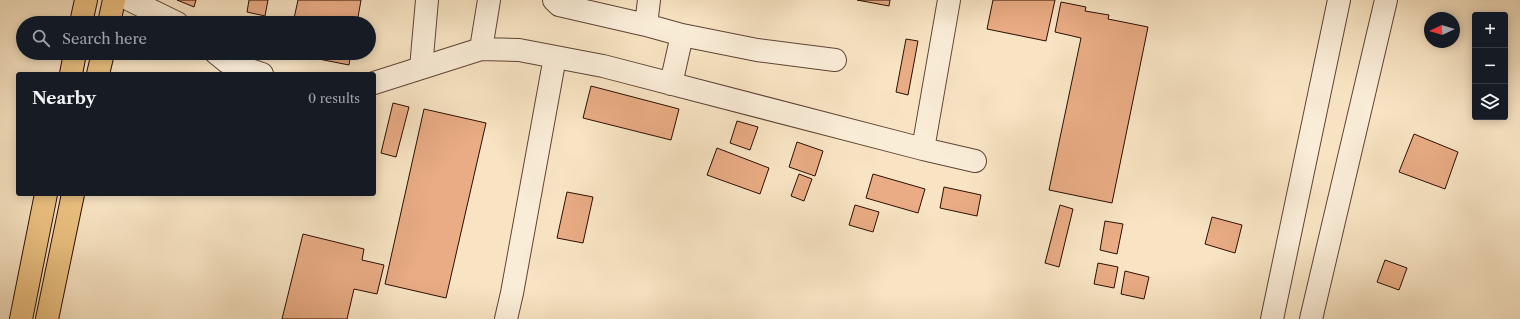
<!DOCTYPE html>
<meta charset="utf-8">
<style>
:root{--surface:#171b24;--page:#242831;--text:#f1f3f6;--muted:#9ea1a6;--line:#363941}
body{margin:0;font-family:"Libre Caslon Text",serif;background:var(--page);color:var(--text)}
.controls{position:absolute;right:12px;top:12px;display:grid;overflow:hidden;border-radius:4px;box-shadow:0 2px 10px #0003}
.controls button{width:36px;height:36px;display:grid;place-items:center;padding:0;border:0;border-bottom:1px solid var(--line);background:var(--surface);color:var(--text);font:20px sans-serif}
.compass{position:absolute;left:1424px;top:12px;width:36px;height:36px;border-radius:50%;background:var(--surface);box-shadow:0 2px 10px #0003;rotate:266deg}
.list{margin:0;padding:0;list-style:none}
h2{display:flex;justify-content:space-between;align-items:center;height:52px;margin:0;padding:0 16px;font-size:17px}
h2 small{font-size:13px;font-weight:400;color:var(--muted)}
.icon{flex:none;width:22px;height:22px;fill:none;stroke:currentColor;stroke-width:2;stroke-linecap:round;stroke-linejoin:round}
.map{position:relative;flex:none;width:1520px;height:319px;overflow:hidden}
.search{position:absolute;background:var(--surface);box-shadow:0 2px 10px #0003;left:16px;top:16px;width:360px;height:44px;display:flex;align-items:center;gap:10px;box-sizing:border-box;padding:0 14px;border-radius:22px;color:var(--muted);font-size:15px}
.panel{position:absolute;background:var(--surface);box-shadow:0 2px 10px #0003;left:16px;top:72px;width:360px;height:124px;border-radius:4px}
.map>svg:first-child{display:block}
.building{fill:#e9ac84;stroke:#2c0e04}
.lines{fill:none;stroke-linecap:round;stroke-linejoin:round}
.minor-casing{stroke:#5f4434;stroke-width:24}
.highway-casing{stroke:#2c0e04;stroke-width:24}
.minor{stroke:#faedd8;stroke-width:22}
.highway{stroke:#ecc282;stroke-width:22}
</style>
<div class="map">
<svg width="1520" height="319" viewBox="0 0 1520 319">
<rect width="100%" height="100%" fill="#f8e4c3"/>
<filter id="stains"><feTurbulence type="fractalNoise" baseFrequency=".005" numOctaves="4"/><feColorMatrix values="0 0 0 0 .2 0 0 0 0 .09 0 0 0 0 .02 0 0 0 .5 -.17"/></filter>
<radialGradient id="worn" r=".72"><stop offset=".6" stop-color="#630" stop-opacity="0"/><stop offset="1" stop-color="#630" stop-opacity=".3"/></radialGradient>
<path class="building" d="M 177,0 L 196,0 L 194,7 Z
M 249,0 L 268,0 L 265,16 L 247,12 Z
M 298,0 L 361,0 L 357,23 L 293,23 Z
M 857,0 L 890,0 L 889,6 Z
M 993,0 L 1055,0 L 1046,41 L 987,29 Z
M 1061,2 L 1086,7 L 1085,11 L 1109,15 L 1108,19 L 1148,27 L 1112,203 L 1049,190 L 1081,38 L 1055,32 Z
M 906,39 L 918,41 L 908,95 L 896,92 Z
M 288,53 L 351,53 L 349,65 Z
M 591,86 L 679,109 L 671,140 L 583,118 Z
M 393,103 L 409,107 L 396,157 L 381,153 Z
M 424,109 L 486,123 L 446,298 L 385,284 Z
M 737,121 L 758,127 L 750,150 L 730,143 Z
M 1414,134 L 1458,152 L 1445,189 L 1399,172 Z
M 797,142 L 823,151 L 815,176 L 789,167 Z
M 717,148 L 769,168 L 760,194 L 707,175 Z
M 799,174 L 812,179 L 804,201 L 791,196 Z
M 873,174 L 925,189 L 918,213 L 866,198 Z
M 944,187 L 981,195 L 977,216 L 940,208 Z
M 567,192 L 593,197 L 583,243 L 557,238 Z
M 855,205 L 879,212 L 873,232 L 849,225 Z
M 1060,205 L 1073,209 L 1059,267 L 1045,263 Z
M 1212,217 L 1242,225 L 1235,253 L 1205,244 Z
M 1105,221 L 1123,224 L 1117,254 L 1100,250 Z
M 303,234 L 364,249 L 362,260 L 384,265 L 377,294 L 354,289 L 347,319 L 282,319 Z
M 1385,260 L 1407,268 L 1399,290 L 1377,282 Z
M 1098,263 L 1118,267 L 1114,288 L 1094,284 Z
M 1125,271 L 1149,277 L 1144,299 L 1121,294 Z"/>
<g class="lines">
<defs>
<path id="minor" d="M 130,0 L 177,23
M 554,0 L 559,5 L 646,25 L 682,35 L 671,84
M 646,25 L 649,0
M 682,35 L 757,50 L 835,60
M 481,49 L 489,0
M 216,53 L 227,62 L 262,74
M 421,68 L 427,0
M 374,83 L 481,49 L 519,50 L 603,66 L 923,149 L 975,161
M 923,149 L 949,0
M 506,319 L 512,293 L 555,57
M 1272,319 L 1339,0
M 1311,319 L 1386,0"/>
<path id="highway" d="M 81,23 L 86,0
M 109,23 L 114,0
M 71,74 L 75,53
M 98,74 L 103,53
M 21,319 L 46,194
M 47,319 L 73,194"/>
</defs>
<use href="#minor" class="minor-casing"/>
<use href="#highway" class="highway-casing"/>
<use href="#minor" class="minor"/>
<use href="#highway" class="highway"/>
</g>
<rect width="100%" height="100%" filter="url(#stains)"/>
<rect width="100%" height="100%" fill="url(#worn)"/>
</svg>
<div class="controls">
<button>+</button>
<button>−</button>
<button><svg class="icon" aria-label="layers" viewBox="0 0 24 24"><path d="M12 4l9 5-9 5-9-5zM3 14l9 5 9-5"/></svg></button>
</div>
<svg class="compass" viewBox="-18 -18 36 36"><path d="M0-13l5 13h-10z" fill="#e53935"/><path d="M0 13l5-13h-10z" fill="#9ea1a6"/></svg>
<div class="search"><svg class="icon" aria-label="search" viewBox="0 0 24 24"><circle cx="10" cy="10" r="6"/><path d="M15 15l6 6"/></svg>Search here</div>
<section class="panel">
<h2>Nearby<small>0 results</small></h2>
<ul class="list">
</ul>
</section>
</div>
